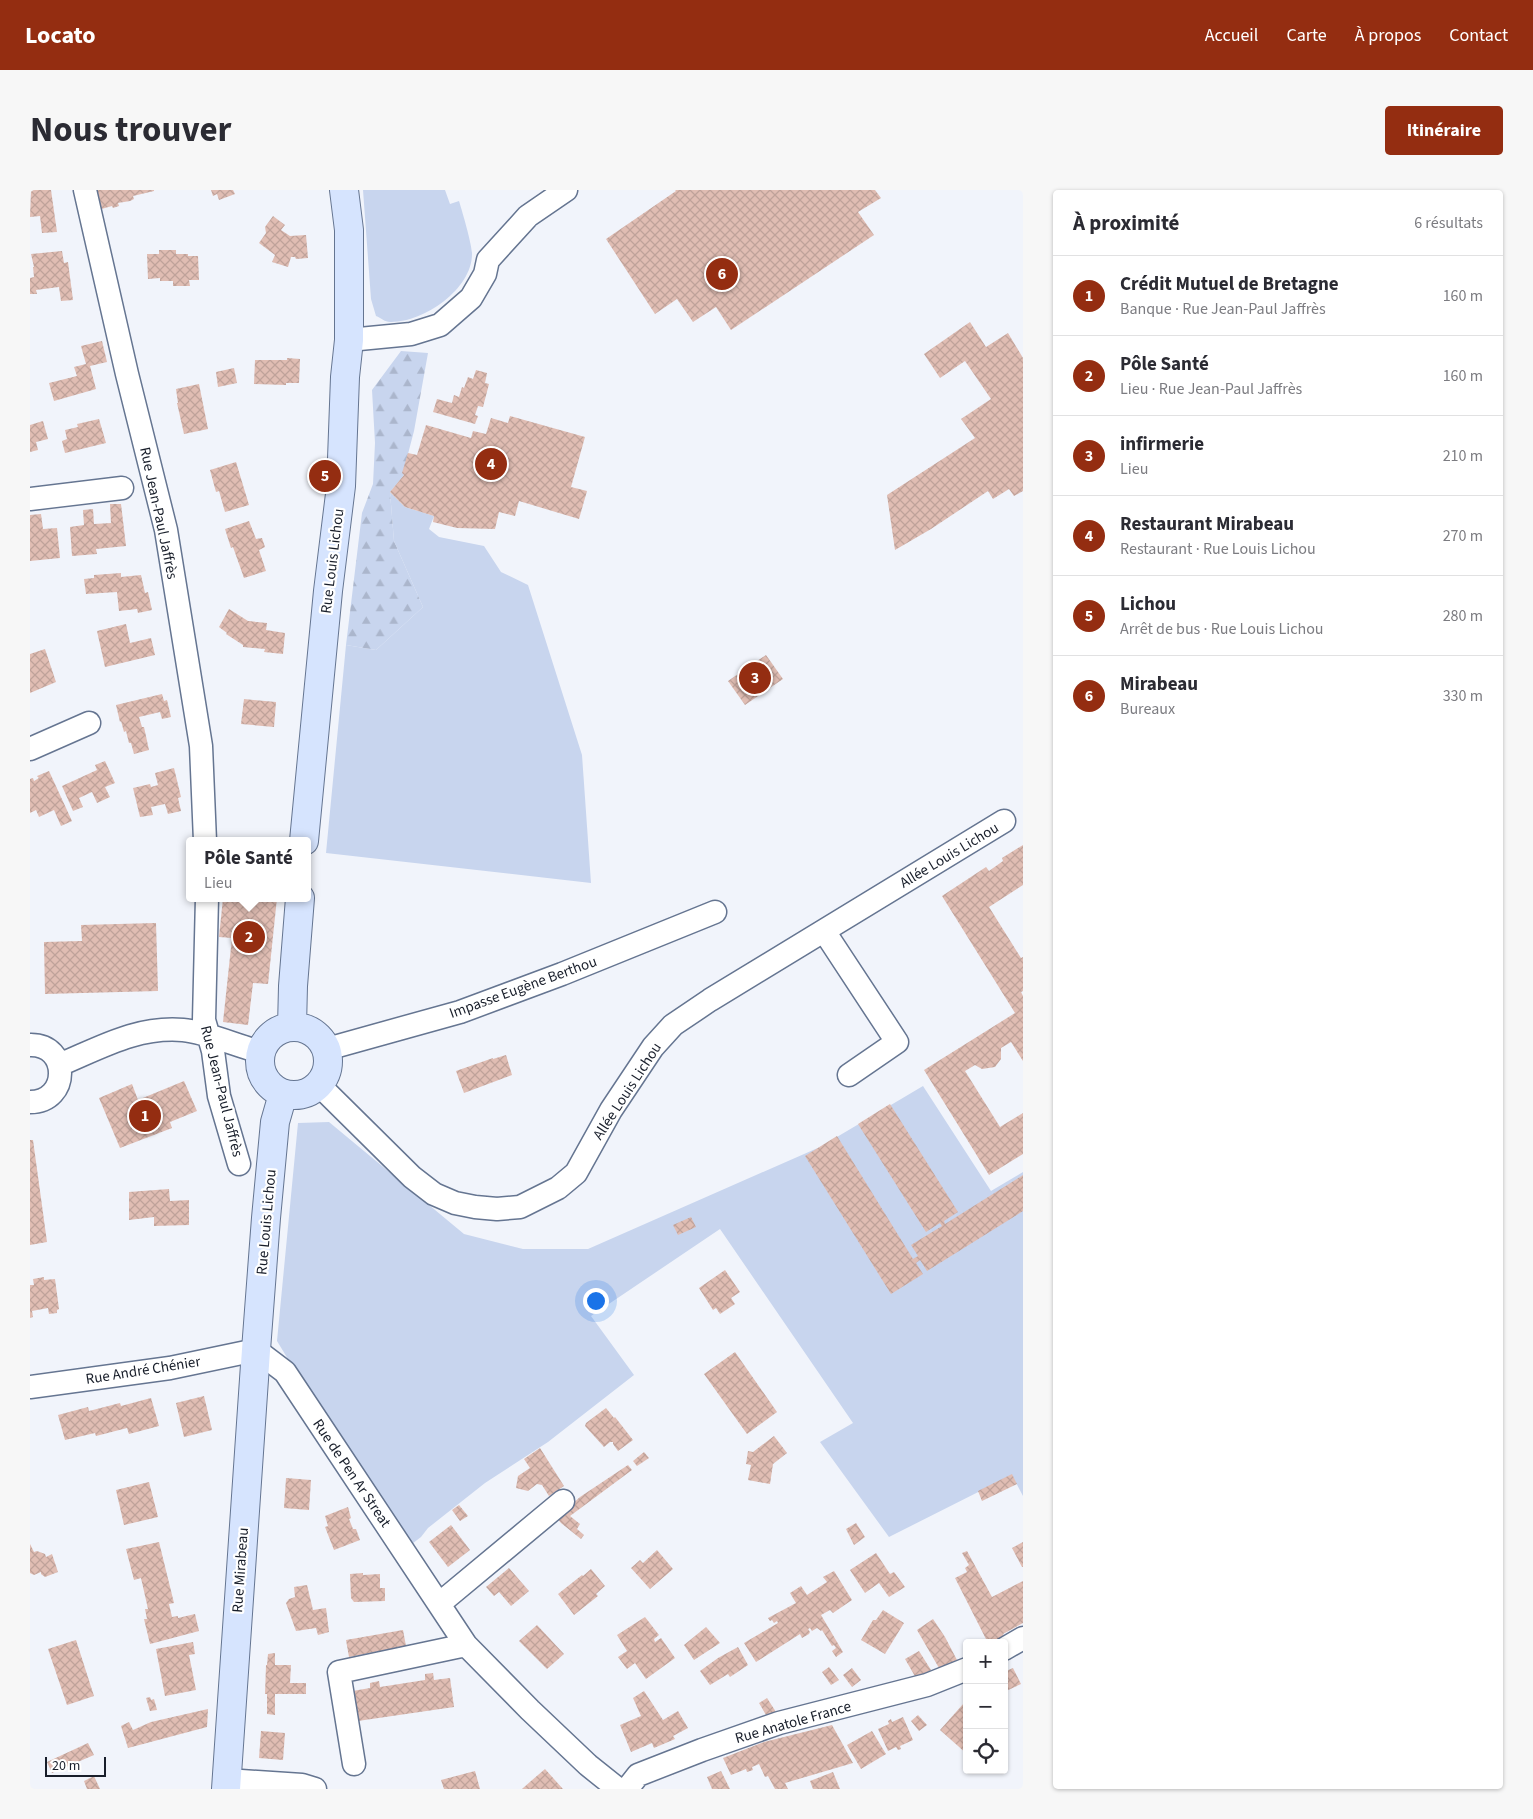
<!DOCTYPE html>
<html lang="fr">
<meta charset="utf-8">
<style>
:root{--surface:#fff;--page:#f7f7f7;--text:#2b2b33;--muted:#7c7c81;--line:#e1e1e2;--accent:#942d11}
body{margin:0;font-family:"Source Sans 3",sans-serif;background:var(--page);color:var(--text)}
.controls{position:absolute;right:15px;bottom:15px;display:grid;overflow:hidden;border-radius:5px;box-shadow:0 1px 4px #0004}
.controls button{width:45px;height:45px;display:grid;place-items:center;padding:0;border:0;border-bottom:1px solid var(--line);background:var(--surface);color:var(--text);font:25px sans-serif}
.scale{position:absolute;left:15px;bottom:12px;width:61px;box-sizing:border-box;padding-left:5px;border:2px solid #181e2a;border-top:0;font-size:14px;line-height:18px;white-space:nowrap;color:#181e2a;-webkit-text-stroke:4px #fff;paint-order:stroke}
.you{position:absolute;left:565px;top:1110px;width:18px;height:18px;margin:-12px;border:4px solid #fff;border-radius:50%;background:#1a73e8;box-shadow:0 0 0 8px #1a73e833}
.badge{display:grid;place-items:center;width:32px;height:32px;border-radius:50%;background:var(--accent);color:#fff;font-size:16px;font-weight:700}
.pin{position:absolute;translate:-50% -50%;border:2px solid #fff;box-shadow:0 1px 5px #0006}
.popup{position:absolute;left:156px;top:647px;width:125px;height:65px;box-sizing:border-box;display:grid;place-content:center;border-radius:5px;background:var(--surface);filter:drop-shadow(0 1px 4px #0005);font-size:16px;white-space:nowrap;color:var(--muted)}
.popup b{font-size:19px;color:var(--text)}
.popup::after{content:'';position:absolute;left:50%;top:100%;margin-left:-10px;border:10px solid transparent;border-top-color:var(--surface)}
.list{margin:0;padding:0;list-style:none}
h2{display:flex;justify-content:space-between;align-items:center;height:65px;margin:0;padding:0 20px;font-size:21px}
h2 small{font-size:16px;font-weight:400;color:var(--muted)}
.list li{display:grid;grid-template-columns:32px 1fr auto;gap:15px;align-items:center;box-sizing:border-box;height:80px;padding:0 20px;border-top:1px solid var(--line)}
.list b{display:block;font-size:19px;white-space:nowrap}
.list p{margin:0;font-size:16px;white-space:nowrap;color:var(--muted)}
.list em{font-size:16px;font-style:normal;color:var(--muted)}
.icon{flex:none;width:28px;height:28px;fill:none;stroke:currentColor;stroke-width:2;stroke-linecap:round;stroke-linejoin:round}
.map{position:relative;flex:none;width:993px;height:1599px;overflow:hidden;border-radius:5px}
header{display:flex;align-items:center;gap:30px;box-sizing:border-box;height:70px;padding:0 25px;background:var(--accent);color:#fff}
header strong{font-size:24px}
nav{display:flex;gap:28px;margin-inline-start:auto;font-size:18px}
.intro{display:flex;align-items:center;justify-content:space-between;box-sizing:border-box;height:120px;padding:0 30px}
h1{margin:0;font-size:35px}
.button{padding:12px 22px;border-radius:5px;background:var(--accent);color:#fff;font-size:18px;font-weight:700}
main{display:flex;gap:30px;padding:0 30px}
aside{flex:1;background:var(--surface);border-radius:5px;box-shadow:0 1px 4px #0004}
.map>svg:first-child{display:block}
.green{fill:#c8d5ee}
.forest{fill:url(#forest-firs)}
.building{fill:url(#building-cross-hatch)}
.lines{fill:none;stroke-linecap:round;stroke-linejoin:round}
.street-casing{stroke:#657591;stroke-width:25}
.secondary-casing{stroke:#657591;stroke-width:30}
.street{stroke:#fff;stroke-width:22}
.secondary{stroke:#d6e4fe;stroke-width:28}
.labels{text-anchor:middle;stroke-width:4.5;stroke-linejoin:round;paint-order:stroke}
.street-label{font-size:15px;fill:#181e2a;stroke:#fff}
</style>
<header>
<strong>Locato</strong>
<nav><a>Accueil</a><a>Carte</a><a>À propos</a><a>Contact</a></nav>
</header>
<div class="intro"><h1>Nous trouver</h1><a class="button">Itinéraire</a></div>
<main>
<div class="map">
<svg width="993" height="1599" viewBox="0 0 993 1599">
<defs>
<pattern id="forest-firs" width="22" height="20" patternUnits="userSpaceOnUse" patternTransform="scale(1.25)"><rect width="22" height="20" fill="#c8d5ee"/><path d="M5 1l3.5 6h-7zM16 11l3.5 6h-7z" fill="#abb6cc"/></pattern>
<pattern id="building-cross-hatch" width="8" height="8" patternUnits="userSpaceOnUse" patternTransform="scale(1.25)"><rect width="8" height="8" fill="#e0bdb3"/><path d="M0 0l8 8M0 8l8-8" fill="none" stroke="#bfa29a"/></pattern>
</defs>
<rect width="100%" height="100%" fill="#f1f4fb"/>
<path class="green" d="M 333,0 L 415,0 L 420,14 L 429,11 C 433,24 441,51 442,63 C 443,99 393,133 360,132 C 355,132 351,128 346,126 L 341,109 Z
M 360,302 L 375,317 L 404,326 L 399,339 L 409,347 L 454,356 L 471,382 L 498,395 L 552,565 L 561,693 L 296,663 L 316,455 L 346,460 L 393,417 L 364,351 Z
M 893,896 L 961,1001 L 993,982 L 993,1306 L 982,1285 L 859,1347 L 790,1252 L 823,1233 L 690,1039 L 561,1126 L 604,1185 L 518,1252 L 455,1293 L 398,1338 L 391,1347 L 374,1360 L 247,1151 L 268,933 L 299,932 L 434,1044 L 493,1059 L 558,1059 L 790,957 Z"/>
<path class="forest" d="M 371,161 L 398,163 L 384,241 L 373,283 L 374,285 L 360,302 L 364,351 L 393,417 L 346,460 L 316,455 L 332,323 L 343,294 L 345,253 L 342,200 Z"/>
<path class="building" d="M 1,0 L 21,0 L 27,42 L 12,43 L 10,26 L 0,27 Z
M 67,0 L 124,0 L 124,1 L 103,6 L 104,9 L 100,11 L 88,13 L 89,16 L 83,18 L 82,16 L 68,20 L 63,1 Z
M 181,0 L 203,0 L 205,4 L 189,10 L 187,4 L 183,6 Z
M 645,0 L 845,0 L 851,8 L 828,22 L 844,45 L 701,140 L 686,117 L 663,132 L 647,109 L 625,124 L 576,49 L 646,1 Z
M 243,26 L 255,35 L 251,40 L 260,46 L 276,45 L 278,68 L 266,69 L 265,67 L 261,67 L 258,77 L 242,72 L 245,65 L 229,53 L 236,43 L 235,37 Z
M 129,60 L 146,60 L 146,64 L 158,64 L 158,66 L 168,66 L 169,90 L 159,90 L 160,96 L 143,96 L 143,91 L 130,91 L 130,88 L 118,89 L 117,64 L 129,64 Z
M 32,61 L 34,73 L 38,72 L 43,110 L 31,111 L 29,97 L 6,100 L 7,104 L 0,104 L 0,88 L 4,87 L 3,77 L 4,77 L 1,64 Z
M 940,132 L 956,157 L 978,143 L 993,168 L 993,301 L 984,306 L 979,299 L 963,309 L 958,301 L 901,339 L 865,360 L 857,305 L 945,248 L 931,229 L 961,209 L 935,171 L 910,188 L 894,164 Z
M 72,151 L 77,172 L 60,176 L 66,199 L 24,211 L 19,193 L 47,186 L 44,177 L 56,174 L 51,156 Z
M 257,168 L 270,169 L 269,193 L 256,193 L 256,195 L 224,194 L 225,170 L 257,170 Z
M 204,178 L 207,193 L 188,197 L 186,182 Z
M 446,180 L 457,183 L 455,193 L 459,194 L 453,217 L 448,216 L 445,225 L 448,226 L 445,234 L 403,222 L 407,209 L 422,213 L 424,205 L 429,207 L 432,197 L 434,198 L 438,187 L 443,189 Z
M 169,194 L 178,239 L 154,244 L 147,213 L 148,213 L 146,199 Z
M 480,226 L 555,247 L 541,297 L 557,301 L 549,329 L 489,311 L 485,326 L 469,322 L 465,339 L 427,338 L 403,332 L 404,326 L 375,317 L 360,302 L 374,285 L 372,283 L 378,263 L 387,265 L 396,235 L 441,248 L 443,241 L 456,244 L 461,228 L 478,233 Z
M 69,229 L 76,253 L 35,263 L 32,251 L 37,249 L 35,240 L 48,237 L 47,234 Z
M 13,231 L 18,249 L 6,252 L 8,260 L 0,262 L 0,235 Z
M 206,272 L 219,315 L 195,322 L 189,301 L 186,302 L 180,280 Z
M 80,314 L 91,314 L 96,356 L 66,359 L 67,364 L 42,366 L 40,337 L 54,335 L 53,320 L 63,319 L 64,334 L 81,333 Z
M 11,324 L 13,339 L 27,338 L 30,368 L 0,371 L 0,325 Z
M 219,331 L 226,349 L 232,348 L 235,357 L 229,360 L 236,381 L 214,388 L 203,357 L 201,358 L 195,339 Z
M 91,383 L 91,387 L 111,385 L 115,403 L 118,402 L 122,420 L 108,423 L 107,419 L 89,421 L 87,402 L 56,404 L 54,389 L 64,388 L 64,385 Z
M 199,419 L 218,431 L 237,433 L 236,440 L 255,443 L 253,464 L 234,462 L 235,459 L 213,457 L 213,455 L 196,444 L 197,443 L 189,437 Z
M 96,434 L 100,453 L 121,448 L 125,465 L 75,477 L 67,441 Z
M 15,459 L 26,492 L 0,503 L 0,464 Z
M 736,465 L 753,489 L 715,515 L 698,491 Z
M 132,504 L 134,511 L 137,510 L 141,527 L 132,529 L 130,522 L 109,527 L 112,537 L 114,537 L 119,560 L 104,564 L 101,553 L 99,553 L 96,541 L 94,542 L 91,531 L 90,532 L 86,515 Z
M 214,509 L 246,512 L 244,537 L 211,534 Z
M 75,571 L 85,593 L 75,597 L 80,607 L 67,613 L 62,602 L 49,608 L 53,617 L 43,621 L 32,596 L 67,580 L 65,575 Z
M 144,578 L 151,607 L 148,608 L 151,621 L 138,624 L 135,614 L 121,617 L 123,625 L 110,627 L 103,598 L 120,594 L 121,597 L 128,595 L 125,583 Z
M 19,581 L 42,631 L 31,636 L 24,620 L 9,627 L 6,620 L 0,623 L 0,589 L 3,588 L 4,591 L 9,588 L 7,586 Z
M 993,655 L 993,695 L 959,717 L 991,768 L 993,767 L 993,801 L 991,802 L 993,806 L 993,871 L 981,852 L 971,858 L 971,869 L 965,877 L 952,879 L 945,875 L 935,881 L 970,937 L 993,923 L 993,964 L 959,985 L 894,880 L 985,823 L 912,706 L 956,677 L 959,681 L 973,671 L 972,668 Z
M 193,708 L 247,708 L 238,794 L 223,793 L 218,835 L 193,832 L 202,748 L 189,747 Z
M 126,733 L 128,801 L 15,804 L 14,752 L 52,751 L 51,735 Z
M 476,865 L 482,885 L 434,903 L 426,881 L 463,868 L 463,869 Z
M 154,891 L 167,921 L 140,932 L 142,938 L 90,958 L 69,908 L 102,894 L 108,910 Z
M 860,914 L 928,1022 L 914,1031 L 915,1034 L 993,985 L 993,1021 L 897,1081 L 890,1070 L 886,1073 L 893,1084 L 861,1104 L 775,966 L 807,946 L 883,1069 L 888,1066 L 881,1055 L 912,1036 L 910,1033 L 896,1042 L 828,934 Z
M 0,950 L 3,950 L 17,1052 L 0,1055 Z
M 139,999 L 140,1011 L 159,1010 L 159,1035 L 124,1036 L 124,1027 L 99,1030 L 99,1002 Z
M 661,1027 L 666,1037 L 648,1045 L 643,1035 Z
M 695,1080 L 710,1102 L 701,1108 L 705,1114 L 690,1124 L 686,1118 L 683,1120 L 669,1098 Z
M 14,1087 L 14,1090 L 25,1089 L 29,1119 L 27,1120 L 27,1123 L 19,1124 L 18,1118 L 2,1121 L 3,1127 L 0,1128 L 0,1095 L 4,1095 L 3,1089 Z
M 705,1162 L 747,1222 L 717,1244 L 674,1184 Z
M 174,1206 L 182,1240 L 154,1247 L 146,1213 Z
M 121,1208 L 129,1236 L 99,1244 L 97,1238 L 66,1246 L 65,1243 L 35,1250 L 28,1225 L 58,1217 L 59,1221 L 90,1213 L 91,1216 Z
M 576,1218 L 584,1228 L 585,1227 L 603,1250 L 588,1261 L 583,1254 L 583,1252 L 580,1252 L 574,1257 L 555,1236 L 556,1233 Z
M 744,1246 L 757,1263 L 743,1274 L 740,1294 L 718,1290 L 721,1275 L 716,1274 L 718,1261 L 723,1262 Z
M 510,1258 L 534,1296 L 519,1306 L 512,1295 L 507,1294 L 498,1301 L 486,1298 L 488,1286 L 500,1278 L 494,1269 Z
M 614,1262 L 619,1268 L 607,1276 L 603,1271 Z
M 598,1275 L 602,1280 L 540,1326 L 550,1334 L 547,1339 L 554,1345 L 551,1349 L 531,1333 L 527,1328 L 530,1325 L 550,1307 Z
M 982,1284 L 987,1294 L 952,1311 L 948,1301 Z
M 256,1288 L 281,1290 L 279,1320 L 254,1318 Z
M 119,1292 L 128,1327 L 94,1335 L 86,1300 Z
M 429,1315 L 438,1326 L 430,1331 L 422,1320 Z
M 318,1317 L 321,1328 L 319,1329 L 323,1339 L 326,1339 L 330,1350 L 304,1360 L 295,1337 L 298,1336 L 295,1326 Z
M 826,1333 L 835,1347 L 824,1355 L 816,1339 Z
M 421,1335 L 440,1360 L 418,1377 L 399,1352 Z
M 129,1352 L 144,1413 L 139,1414 L 142,1427 L 148,1426 L 148,1428 L 165,1424 L 169,1441 L 120,1454 L 114,1429 L 117,1429 L 115,1419 L 118,1419 L 111,1388 L 104,1390 L 96,1359 Z
M 993,1352 L 993,1377 L 992,1377 L 982,1358 Z
M 0,1354 L 4,1362 L 7,1361 L 15,1364 L 16,1367 L 22,1364 L 28,1382 L 15,1387 L 11,1384 L 11,1382 L 4,1385 L 0,1383 Z
M 627,1360 L 643,1379 L 620,1399 L 601,1378 L 610,1370 L 613,1373 Z
M 937,1361 L 962,1407 L 993,1391 L 993,1433 L 973,1444 L 975,1447 L 963,1453 L 958,1453 L 925,1388 L 937,1382 L 935,1378 L 939,1375 L 932,1363 Z
M 846,1363 L 860,1384 L 864,1382 L 875,1397 L 859,1407 L 849,1393 L 835,1403 L 820,1380 Z
M 479,1378 L 499,1401 L 481,1416 L 469,1402 L 464,1406 L 456,1397 Z
M 561,1379 L 575,1396 L 566,1404 L 568,1406 L 544,1425 L 528,1404 L 552,1385 L 553,1386 Z
M 804,1381 L 822,1410 L 803,1423 L 800,1420 L 791,1425 L 813,1462 L 806,1467 L 802,1461 L 806,1458 L 804,1455 L 802,1456 L 792,1440 L 791,1441 L 787,1438 L 782,1441 L 780,1438 L 778,1439 L 780,1442 L 779,1444 L 772,1448 L 770,1444 L 726,1472 L 714,1453 L 748,1433 L 747,1431 L 744,1433 L 742,1430 L 740,1431 L 738,1428 L 766,1413 L 760,1403 L 771,1396 L 777,1405 L 797,1392 L 793,1387 Z
M 333,1383 L 333,1385 L 350,1384 L 350,1398 L 355,1398 L 355,1411 L 324,1412 L 321,1408 L 320,1384 Z
M 277,1395 L 283,1420 L 296,1418 L 299,1442 L 288,1445 L 286,1438 L 266,1441 L 256,1413 L 259,1409 L 265,1407 L 264,1397 Z
M 853,1420 L 874,1433 L 855,1464 L 831,1450 L 843,1430 L 846,1430 Z
M 615,1427 L 629,1445 L 624,1449 L 625,1452 L 631,1448 L 645,1468 L 616,1489 L 605,1473 L 597,1479 L 588,1467 L 597,1461 L 587,1445 Z
M 903,1429 L 915,1447 L 927,1470 L 909,1478 L 887,1440 Z
M 507,1435 L 534,1464 L 517,1479 L 489,1451 Z
M 676,1437 L 690,1453 L 664,1470 L 654,1455 Z
M 373,1440 L 376,1456 L 319,1467 L 316,1450 Z
M 46,1450 L 64,1506 L 37,1515 L 18,1459 Z
M 163,1452 L 165,1464 L 159,1465 L 166,1500 L 135,1506 L 126,1459 Z
M 708,1457 L 718,1475 L 700,1487 L 698,1484 L 680,1495 L 670,1481 L 688,1468 Z
M 889,1461 L 901,1480 L 886,1488 L 875,1469 Z
M 245,1463 L 245,1475 L 261,1475 L 260,1493 L 276,1493 L 276,1504 L 245,1504 L 245,1525 L 237,1524 L 237,1504 L 235,1504 L 236,1475 L 237,1475 L 238,1464 Z
M 799,1477 L 809,1490 L 801,1495 L 792,1482 Z
M 822,1478 L 831,1490 L 822,1497 L 813,1485 Z
M 983,1478 L 991,1494 L 974,1502 L 974,1482 Z
M 403,1483 L 404,1490 L 420,1488 L 424,1517 L 321,1532 L 317,1502 L 340,1498 L 340,1493 L 349,1491 L 350,1497 L 395,1490 L 395,1484 Z
M 614,1501 L 633,1530 L 648,1521 L 658,1538 L 643,1546 L 645,1549 L 624,1558 L 622,1553 L 601,1562 L 590,1535 L 611,1526 L 603,1508 Z
M 120,1507 L 121,1510 L 124,1509 L 127,1520 L 120,1521 L 116,1508 Z
M 737,1508 L 746,1522 L 736,1525 L 729,1513 Z
M 934,1513 L 937,1515 L 937,1564 L 910,1540 Z
M 178,1519 L 177,1537 L 98,1558 L 91,1536 L 99,1532 L 103,1540 L 121,1532 Z
M 888,1525 L 897,1535 L 889,1541 L 881,1531 Z
M 873,1527 L 883,1550 L 870,1556 L 871,1559 L 868,1560 L 866,1557 L 858,1561 L 848,1539 L 859,1534 L 858,1531 L 861,1529 L 862,1532 Z
M 802,1535 L 823,1573 L 755,1593 L 758,1599 L 745,1599 L 738,1586 L 735,1587 L 729,1574 L 722,1577 L 723,1580 L 717,1582 L 716,1579 L 701,1585 L 693,1568 L 734,1552 Z
M 231,1541 L 255,1543 L 253,1570 L 229,1568 Z
M 842,1541 L 856,1564 L 831,1579 L 817,1555 Z
M 58,1553 L 64,1565 L 22,1583 L 17,1572 Z
M 515,1579 L 533,1599 L 492,1599 L 501,1591 Z
M 445,1581 L 450,1599 L 414,1599 L 411,1590 Z
M 691,1581 L 700,1599 L 682,1599 L 677,1587 Z
M 803,1582 L 810,1599 L 783,1599 L 780,1591 Z
M 64,1586 L 70,1599 L 57,1599 L 54,1591 Z"/>
<g class="lines">
<defs>
<path id="street" d="M 55,0 L 97,184 L 136,340 L 171,556 L 175,651
M 319,150 L 381,144 L 410,135 L 441,108 L 455,84 L 458,70 L 498,26 L 536,0
M 0,309 L 92,298
M 0,559 L 59,533
M 177,708 L 174,830 L 183,861 L 189,906 L 209,974
M 794,741 L 867,852 L 819,885
M 0,855 C 40,854 40,912 0,912
M 297,859 L 430,822 L 532,784 L 685,722
M 29,875 C 70,858 107,836 153,840 C 176,842 207,856 231,862
M 289,895 L 382,987 L 404,1004 L 425,1013 L 445,1017 L 467,1019 L 490,1017 L 528,998 L 546,983 L 581,920 L 623,857 L 643,835 L 680,810 L 974,631
M 0,1197 L 140,1178 L 226,1160 L 255,1182 L 436,1455 L 500,1520 L 558,1575 L 588,1599
M 409,1414 L 533,1311
M 974,1459 L 993,1448
M 324,1574 L 309,1482 L 436,1455
M 197,1590 L 272,1595 L 285,1599
M 597,1599 L 608,1585 L 672,1560 L 749,1533 L 897,1495 L 937,1479"/>
<path id="secondary" d="M 274,651 L 298,401 L 311,296 L 315,187 L 319,150 L 319,40 L 314,0
M230 871a34 34 0 1 1 68 0a34 34 0 1 1-68 0Z
M 262,837 L 263,796 L 270,708
M 196,1599 L 226,1160 L 236,1028 L 245,932 L 253,904"/>
</defs>
<use href="#street" class="street-casing"/>
<use href="#secondary" class="secondary-casing"/>
<use href="#street" class="street"/>
<use href="#secondary" class="secondary"/>
</g>
<g class="labels">
<g class="street-label">
<text transform="translate(129 323) rotate(78)" y="5">Rue Jean-Paul Jaffrès</text>
<text transform="translate(302 371) rotate(-83)" y="5">Rue Louis Lichou</text>
<text transform="translate(919 665) rotate(-31)" y="5">Allée Louis Lichou</text>
<text transform="translate(493 797) rotate(-20)" y="5">Impasse Eugène Berthou</text>
<text transform="translate(192 901) rotate(76)" y="5">Rue Jean-Paul Jaffrès</text>
<text transform="translate(597 901) rotate(-57)" y="5">Allée Louis Lichou</text>
<text transform="translate(236 1032) rotate(-85)" y="5">Rue Louis Lichou</text>
<text transform="translate(113 1180) rotate(-9)" y="5">Rue André Chénier</text>
<text transform="translate(322 1283) rotate(56)" y="5">Rue de Pen Ar Streat</text>
<text transform="translate(210 1380) rotate(-86)" y="5">Rue Mirabeau</text>
<text transform="translate(763 1532) rotate(-16)" y="5">Rue Anatole France</text>
</g>
</g>
</svg>
<div class="controls">
<button>+</button>
<button>−</button>
<button><svg class="icon" aria-label="locate" viewBox="0 0 24 24"><circle cx="12" cy="12" r="6"/><path d="M12 2v4M12 18v4M2 12h4M18 12h4"/></svg></button>
</div>
<div class="scale">20 m</div>
<div class="you"></div>
<div class="pin badge" style="left:115px;top:926px">1</div>
<div class="pin badge" style="left:219px;top:747px">2</div>
<div class="popup"><b>Pôle Santé</b>Lieu</div>
<div class="pin badge" style="left:725px;top:488px">3</div>
<div class="pin badge" style="left:461px;top:274px">4</div>
<div class="pin badge" style="left:295px;top:286px">5</div>
<div class="pin badge" style="left:692px;top:84px">6</div>
</div>
<aside>
<h2>À proximité<small>6 résultats</small></h2>
<ul class="list">
<li><span class="badge">1</span><div><b>Crédit Mutuel de Bretagne</b><p>Banque · Rue Jean-Paul Jaffrès</p></div><em>160 m</em></li>
<li><span class="badge">2</span><div><b>Pôle Santé</b><p>Lieu · Rue Jean-Paul Jaffrès</p></div><em>160 m</em></li>
<li><span class="badge">3</span><div><b>infirmerie</b><p>Lieu</p></div><em>210 m</em></li>
<li><span class="badge">4</span><div><b>Restaurant Mirabeau</b><p>Restaurant · Rue Louis Lichou</p></div><em>270 m</em></li>
<li><span class="badge">5</span><div><b>Lichou</b><p>Arrêt de bus · Rue Louis Lichou</p></div><em>280 m</em></li>
<li><span class="badge">6</span><div><b>Mirabeau</b><p>Bureaux</p></div><em>330 m</em></li>
</ul>
</aside>
</main>
